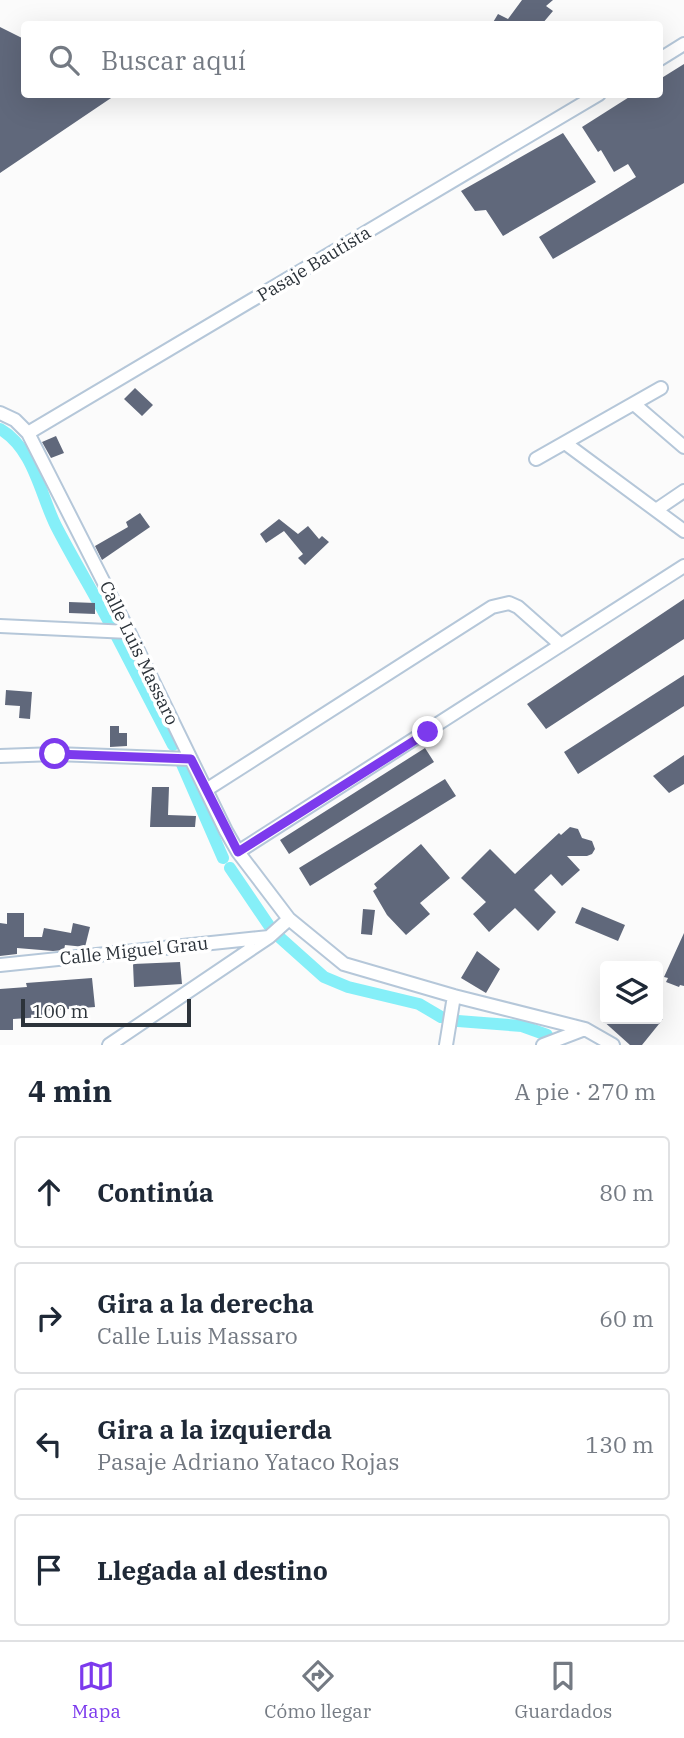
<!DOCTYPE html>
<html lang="es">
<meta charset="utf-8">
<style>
:root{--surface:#fff;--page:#f2f2f3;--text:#1f2937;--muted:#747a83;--line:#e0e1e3;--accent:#7c3aed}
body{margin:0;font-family:"IBM Plex Serif",serif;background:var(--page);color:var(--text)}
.controls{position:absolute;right:21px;bottom:21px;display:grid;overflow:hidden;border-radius:7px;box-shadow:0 7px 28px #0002}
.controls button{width:63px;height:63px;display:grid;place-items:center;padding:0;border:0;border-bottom:2px solid var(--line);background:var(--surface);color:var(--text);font:35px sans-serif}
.scale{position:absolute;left:21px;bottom:18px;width:170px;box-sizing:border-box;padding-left:7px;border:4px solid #2c333a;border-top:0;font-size:19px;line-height:24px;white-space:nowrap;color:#2c333a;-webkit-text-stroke:5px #fff;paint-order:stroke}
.stop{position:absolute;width:21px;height:21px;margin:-16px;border:5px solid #7c3aed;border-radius:50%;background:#fff}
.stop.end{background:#7c3aed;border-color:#fff;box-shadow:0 2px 7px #0008}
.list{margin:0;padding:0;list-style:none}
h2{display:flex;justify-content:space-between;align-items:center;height:91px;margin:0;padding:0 28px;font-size:30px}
h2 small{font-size:23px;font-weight:400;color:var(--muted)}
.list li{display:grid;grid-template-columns:46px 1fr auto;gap:21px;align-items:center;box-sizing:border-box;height:112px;margin:0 14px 14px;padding:0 14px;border:2px solid var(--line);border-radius:7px}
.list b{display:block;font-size:26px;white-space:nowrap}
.list p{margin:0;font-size:23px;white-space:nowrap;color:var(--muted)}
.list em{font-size:23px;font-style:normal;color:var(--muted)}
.icon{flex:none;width:38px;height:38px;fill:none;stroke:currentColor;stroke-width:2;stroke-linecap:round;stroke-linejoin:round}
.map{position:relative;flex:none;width:684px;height:1045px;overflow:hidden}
.search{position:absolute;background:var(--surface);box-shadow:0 7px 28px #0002;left:21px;right:21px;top:21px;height:77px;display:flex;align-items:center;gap:18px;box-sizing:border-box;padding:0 24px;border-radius:7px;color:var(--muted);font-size:26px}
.sheet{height:595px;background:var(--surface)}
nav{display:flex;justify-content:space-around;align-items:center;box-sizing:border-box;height:98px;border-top:2px solid var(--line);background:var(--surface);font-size:19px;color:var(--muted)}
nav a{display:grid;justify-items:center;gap:4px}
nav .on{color:var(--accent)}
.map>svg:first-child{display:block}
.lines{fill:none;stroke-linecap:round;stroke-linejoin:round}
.canal{stroke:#85eff8;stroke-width:12}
.building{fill:#60687b}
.street-casing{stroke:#b5c7d9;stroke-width:16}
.street{stroke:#fff;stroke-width:12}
.route{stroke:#7c3aed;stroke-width:9}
.labels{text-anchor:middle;stroke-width:7;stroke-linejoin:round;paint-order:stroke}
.street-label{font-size:18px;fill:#2c333a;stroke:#fff}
</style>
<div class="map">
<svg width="684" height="1045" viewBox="0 0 684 1045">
<rect width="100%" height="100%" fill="#fbfbfb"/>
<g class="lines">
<path class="canal" d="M 0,429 C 34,449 40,494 56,526 C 73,559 92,590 109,622
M 116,635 L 173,745
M 182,764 L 223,858
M 230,868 L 270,927
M 277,935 L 324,977 L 348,987 L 419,1004 L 441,1017
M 458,1021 L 522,1026 L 547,1035"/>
</g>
<path class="building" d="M 522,0 L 553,0 L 546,6 L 553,11 L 542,24 L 492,24 L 498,14 L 508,19 Z
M 0,27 L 24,39 L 24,94 L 117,94 L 0,173 Z
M 684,64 L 684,183 L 553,259 L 539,237 L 636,177 L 628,164 L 614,172 L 601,150 L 598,152 L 582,127 L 634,94 L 660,94 L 660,79 Z
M 563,133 L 596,182 L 503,236 L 486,210 L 475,211 L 461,191 Z
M 135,388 L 153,405 L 142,416 L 124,399 Z
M 56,436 L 64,453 L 51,458 L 42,442 Z
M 140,513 L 150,527 L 102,560 L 95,546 L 128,527 L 126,522 Z
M 279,519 L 298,534 L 308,526 L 319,539 L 322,536 L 329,542 L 305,565 L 298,558 L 303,554 L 284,531 L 266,543 L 260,534 Z
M 684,599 L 684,639 L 546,729 L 527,704 Z
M 69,602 L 95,603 L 95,614 L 69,613 Z
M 684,675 L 684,706 L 578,774 L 564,752 Z
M 6,690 L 32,692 L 30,719 L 19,718 L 20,706 L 5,705 Z
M 110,726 L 119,726 L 119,733 L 127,733 L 127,746 L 110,747 Z
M 425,748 L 434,762 L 289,854 L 280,840 Z
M 684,755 L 684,784 L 669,793 L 653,776 Z
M 445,779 L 456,796 L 310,886 L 299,868 Z
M 152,787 L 169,787 L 168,815 L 196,816 L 195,827 L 150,827 Z
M 570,827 L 578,829 L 582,838 L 592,841 L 595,849 L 592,854 L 587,856 L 567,856 L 580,870 L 562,886 L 551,874 L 534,890 L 556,912 L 538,931 L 515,908 L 489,932 L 473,914 L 486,902 L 461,878 L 490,849 L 515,874 L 559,833 L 561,835 Z
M 421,844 L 450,878 L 420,903 L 430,914 L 406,935 L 387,915 L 373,891 L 377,888 L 374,884 Z
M 582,907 L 625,925 L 618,941 L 575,923 Z
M 363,909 L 375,910 L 372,935 L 361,934 Z
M 7,913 L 24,913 L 24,937 L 42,937 L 44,928 L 71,933 L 73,923 L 90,927 L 85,947 L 65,945 L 64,950 L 53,951 L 17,948 L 17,954 L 0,956 L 0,923 L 7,924 Z
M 684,933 L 684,986 L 680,985 L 679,987 L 666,982 L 668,978 L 664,977 Z
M 477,951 L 500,969 L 486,993 L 461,978 Z
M 180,962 L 182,984 L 134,987 L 133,964 Z
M 92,978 L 95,1007 L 43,1011 L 43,1017 L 13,1019 L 13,1030 L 0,1030 L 0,989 L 27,987 L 26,983 Z
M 601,1019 L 663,1019 L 642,1045 L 630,1045 Z"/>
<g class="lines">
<defs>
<path id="street" d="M 660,59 L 684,44
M 634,404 L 684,447
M 0,413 L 15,420 L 28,433 L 129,632 L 226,831 L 238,852 L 289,919 L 344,964 L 454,996 L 585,1029 L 613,1045
M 28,433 L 599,94
M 565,443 L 684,531
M 536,459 L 661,388
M 656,510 L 684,491
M 0,626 L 129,632
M 0,756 L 55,754 L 191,759
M 206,790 L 492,607 L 509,603 L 518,607 L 561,645
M 238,852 L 684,566
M 0,965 L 269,937
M 109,1045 L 269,937 L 289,919
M 446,1045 L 454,996
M 543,1045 L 585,1029"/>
</defs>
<use href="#street" class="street-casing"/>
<use href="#street" class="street"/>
</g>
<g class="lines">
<path class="route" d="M 55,754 L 191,759 L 238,852 L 428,732"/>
</g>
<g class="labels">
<g class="street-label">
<text transform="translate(314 264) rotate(-31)" y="6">Pasaje Bautista</text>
<text transform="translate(139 653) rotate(64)" y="6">Calle Luis Massaro</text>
<text transform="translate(134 951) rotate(-6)" y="6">Calle Miguel Grau</text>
</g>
</g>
</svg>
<div class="controls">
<button><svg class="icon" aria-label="layers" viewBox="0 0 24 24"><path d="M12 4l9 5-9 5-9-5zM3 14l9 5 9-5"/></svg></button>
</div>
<div class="scale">100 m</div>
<div class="stop" style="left:55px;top:754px"></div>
<div class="stop end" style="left:428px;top:732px"></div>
<div class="search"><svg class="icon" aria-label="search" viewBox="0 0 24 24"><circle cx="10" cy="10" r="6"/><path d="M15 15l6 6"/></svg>Buscar aquí</div>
</div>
<section class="sheet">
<h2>4 min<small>A pie · 270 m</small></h2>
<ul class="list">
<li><svg class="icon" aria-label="ahead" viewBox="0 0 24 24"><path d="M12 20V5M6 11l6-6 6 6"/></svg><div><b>Continúa</b></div><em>80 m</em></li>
<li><svg class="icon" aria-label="right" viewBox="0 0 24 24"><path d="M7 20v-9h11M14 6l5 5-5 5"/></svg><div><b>Gira a la derecha</b><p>Calle Luis Massaro</p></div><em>60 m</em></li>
<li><svg class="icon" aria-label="left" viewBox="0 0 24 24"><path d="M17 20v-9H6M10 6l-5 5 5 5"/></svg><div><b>Gira a la izquierda</b><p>Pasaje Adriano Yataco Rojas</p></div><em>130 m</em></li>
<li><svg class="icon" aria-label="arrive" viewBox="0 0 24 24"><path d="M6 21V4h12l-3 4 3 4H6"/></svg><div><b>Llegada al destino</b></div></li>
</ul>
</section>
<nav>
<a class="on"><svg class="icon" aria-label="map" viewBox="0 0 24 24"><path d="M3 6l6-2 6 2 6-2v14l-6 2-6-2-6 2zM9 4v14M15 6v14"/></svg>Mapa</a>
<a><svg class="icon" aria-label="directions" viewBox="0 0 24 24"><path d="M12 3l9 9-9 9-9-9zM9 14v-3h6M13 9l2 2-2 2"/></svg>Cómo llegar</a>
<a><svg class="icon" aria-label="saved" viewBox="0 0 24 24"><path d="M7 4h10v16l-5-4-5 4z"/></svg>Guardados</a>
</nav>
